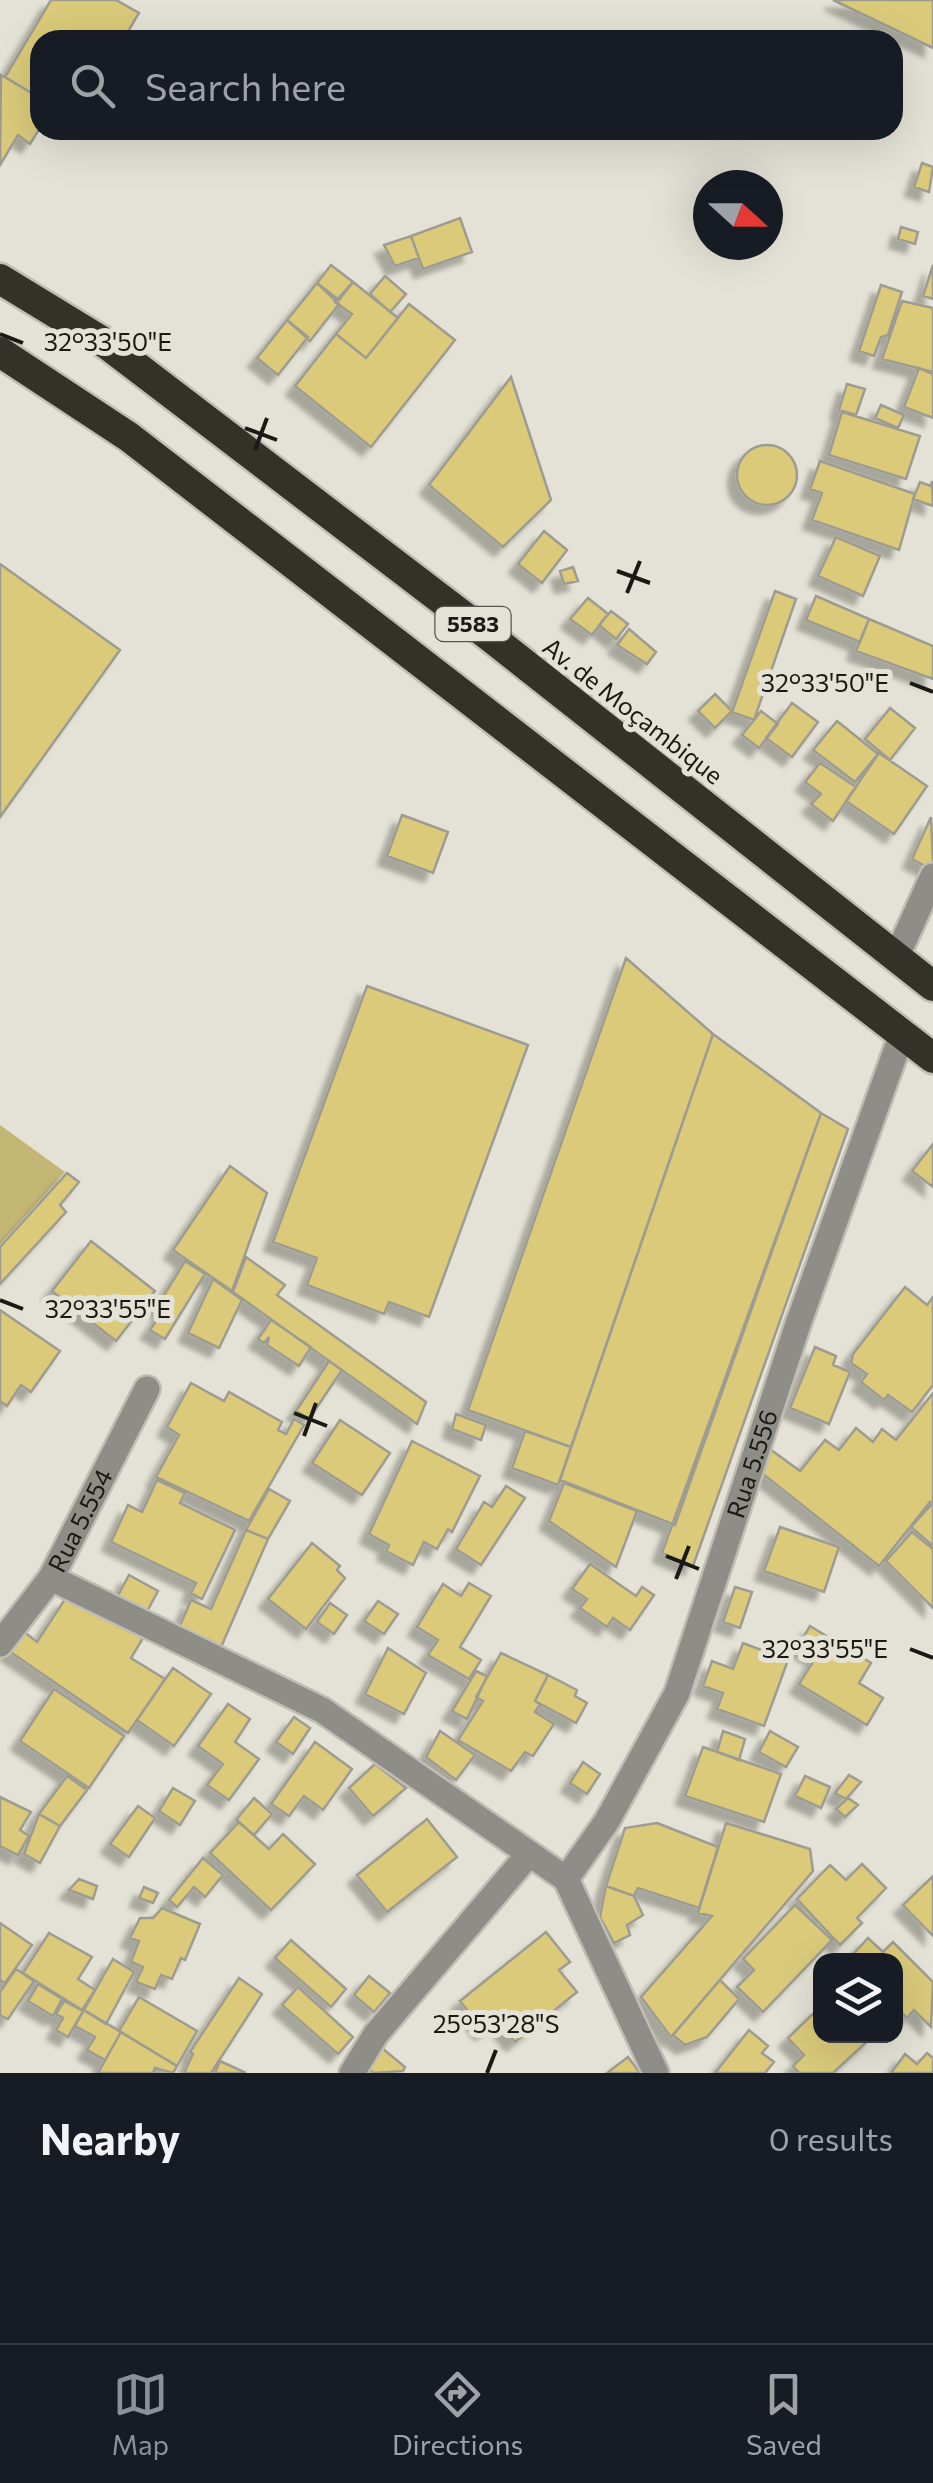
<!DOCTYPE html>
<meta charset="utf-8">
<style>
:root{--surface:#171b24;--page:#20242c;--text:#f1f3f6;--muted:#9ea1a6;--line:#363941;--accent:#8c9099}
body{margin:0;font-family:Commissioner,sans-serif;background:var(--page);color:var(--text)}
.controls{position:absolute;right:30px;bottom:30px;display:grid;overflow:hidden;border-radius:20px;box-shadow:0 10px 40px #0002}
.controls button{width:90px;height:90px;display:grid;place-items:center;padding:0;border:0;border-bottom:2px solid var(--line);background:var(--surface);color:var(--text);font:50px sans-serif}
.compass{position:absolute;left:693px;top:170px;width:90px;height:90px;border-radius:50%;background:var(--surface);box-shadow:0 10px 40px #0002;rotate:111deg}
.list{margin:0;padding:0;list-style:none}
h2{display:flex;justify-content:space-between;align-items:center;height:130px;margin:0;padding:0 40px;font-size:42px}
h2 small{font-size:32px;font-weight:400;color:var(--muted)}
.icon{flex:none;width:55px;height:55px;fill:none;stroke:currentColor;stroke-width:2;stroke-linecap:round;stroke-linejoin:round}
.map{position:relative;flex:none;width:933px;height:2073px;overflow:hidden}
.search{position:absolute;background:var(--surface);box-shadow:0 10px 40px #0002;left:30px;right:30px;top:30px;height:110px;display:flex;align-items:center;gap:25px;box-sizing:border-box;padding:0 35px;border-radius:30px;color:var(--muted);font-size:38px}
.sheet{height:270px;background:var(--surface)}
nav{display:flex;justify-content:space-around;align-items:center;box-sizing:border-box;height:140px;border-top:2px solid var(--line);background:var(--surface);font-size:28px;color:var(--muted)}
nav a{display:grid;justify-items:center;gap:5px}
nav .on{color:var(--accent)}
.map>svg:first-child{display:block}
.green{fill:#c4b775}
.building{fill:#daca7a;stroke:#9e9c90;stroke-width:2.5;filter:url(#shadow)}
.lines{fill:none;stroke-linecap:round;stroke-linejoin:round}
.minor-casing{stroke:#c0beb3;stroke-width:30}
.highway-casing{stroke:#c0beb3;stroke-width:35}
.minor{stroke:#8e8d88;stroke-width:25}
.highway{stroke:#333228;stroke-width:30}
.ticks{fill:none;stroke:#1a1914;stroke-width:4}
.labels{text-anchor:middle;stroke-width:10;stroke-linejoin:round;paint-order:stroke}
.shield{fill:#e4e2d6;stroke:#57554e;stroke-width:2.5}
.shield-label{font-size:22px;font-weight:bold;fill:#1a1914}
.street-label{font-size:25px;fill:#1a1914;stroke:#e4e2d6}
.ticks-label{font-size:25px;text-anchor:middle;fill:#1a1914;stroke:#e4e2d6;stroke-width:10;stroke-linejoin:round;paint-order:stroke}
</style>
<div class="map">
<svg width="933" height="2073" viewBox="0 0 933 2073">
<defs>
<filter id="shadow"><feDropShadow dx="-9" dy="9" stdDeviation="2.5" flood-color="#0004"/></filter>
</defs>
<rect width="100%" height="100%" fill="#e4e2d6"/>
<path class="green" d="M 0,1125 L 65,1172 L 0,1244 Z"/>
<path class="building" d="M 51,0 L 116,0 L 139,13 L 123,40 L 40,40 L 40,98 L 5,77 Z
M 833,0 L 933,0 L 933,48 Z
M 1,75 L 40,98 L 40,128 L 30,144 L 18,135 L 0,165 Z
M 922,163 L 933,167 L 929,192 L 914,187 Z
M 460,218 L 472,252 L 423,269 L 411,236 Z
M 901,227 L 918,232 L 915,244 L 898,239 Z
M 411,236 L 419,258 L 395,266 L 384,245 Z
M 331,265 L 353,282 L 339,300 L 317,283 Z
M 933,265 L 933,299 L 923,296 Z
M 385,276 L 406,294 L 390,312 L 370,294 Z
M 353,282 L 398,318 L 366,358 L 336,334 L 352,314 L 335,302 Z
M 317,283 L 339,304 L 310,341 L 287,320 Z
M 881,285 L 902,292 L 888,335 L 881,337 L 874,356 L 859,351 Z
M 902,301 L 933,308 L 933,372 L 882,359 Z
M 409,304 L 455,340 L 371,447 L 295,386 L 336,334 L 366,358 Z
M 287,320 L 308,337 L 278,375 L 257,358 Z
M 919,368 L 933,374 L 933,418 L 904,407 Z
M 511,377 L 551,500 L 503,547 L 429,485 Z
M 847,384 L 865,389 L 856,415 L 839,410 Z
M 881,405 L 904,415 L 898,428 L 875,418 Z
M 842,412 L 920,436 L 906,479 L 829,455 Z
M737 475a30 30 0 1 1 60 0a30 30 0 1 1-60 0Z
M 820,461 L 915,494 L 899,550 L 812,520 L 822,493 L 810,489 Z
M 932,481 L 933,506 L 913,499 L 920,482 L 931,486 Z
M 544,531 L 567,550 L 542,583 L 518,564 Z
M 836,537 L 880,556 L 863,596 L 818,576 Z
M 0,564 L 120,650 L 0,817 Z
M 573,567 L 578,581 L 564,584 L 560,571 Z
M 775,591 L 796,599 L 754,720 L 732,712 Z
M 816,596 L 869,619 L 860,642 L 806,620 Z
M 588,598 L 608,614 L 592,635 L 570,619 Z
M 611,611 L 628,624 L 616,639 L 599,625 Z
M 869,619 L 933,646 L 933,679 L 856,651 Z
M 629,629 L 656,652 L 647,664 L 617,645 Z
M 715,694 L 732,711 L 715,728 L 698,711 Z
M 792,703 L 818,722 L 792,757 L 766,738 Z
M 890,708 L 915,728 L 890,760 L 865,739 Z
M 761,711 L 778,724 L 759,748 L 742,735 Z
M 837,721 L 878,754 L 855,782 L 813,750 Z
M 879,753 L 927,786 L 894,834 L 846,801 Z
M 820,763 L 856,787 L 833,821 L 811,804 L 821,794 L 805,782 Z
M 402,815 L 448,832 L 433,873 L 387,856 Z
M 931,817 L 933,864 L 931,869 L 912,859 Z
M 626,958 L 713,1034 L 571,1447 L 468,1410 Z
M 367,986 L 528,1045 L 429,1317 L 389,1302 L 384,1314 L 307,1285 L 317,1258 L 273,1242 Z
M 713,1034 L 821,1113 L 675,1525 L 560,1480 Z
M 821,1113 L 848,1129 L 693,1566 L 662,1553 Z
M 933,1144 L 933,1187 L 912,1171 Z
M 230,1166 L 267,1193 L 232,1291 L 173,1250 Z
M 67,1173 L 79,1182 L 60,1205 L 66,1212 L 0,1284 L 0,1247 Z
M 91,1241 L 155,1291 L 116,1341 L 52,1291 Z
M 246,1257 L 285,1285 L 277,1295 L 426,1402 L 417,1424 L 233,1292 Z
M 185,1261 L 205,1274 L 165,1339 L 150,1330 L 162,1312 L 158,1305 Z
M 213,1279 L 242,1300 L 219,1348 L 188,1333 Z
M 905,1287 L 927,1305 L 933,1297 L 933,1385 L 912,1412 L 888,1395 L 884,1400 L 861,1382 L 867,1374 L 851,1363 L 853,1354 Z
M 0,1310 L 60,1351 L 31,1392 L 21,1385 L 7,1406 L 0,1401 Z
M 271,1320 L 311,1347 L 299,1366 L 267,1345 L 269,1337 L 264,1343 L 258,1339 Z
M 815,1347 L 836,1356 L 833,1365 L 850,1372 L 829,1424 L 790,1408 Z
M 329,1361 L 342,1370 L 309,1419 L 296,1411 Z
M 191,1383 L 224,1401 L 229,1392 L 282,1422 L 278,1430 L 286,1434 L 294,1419 L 304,1425 L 249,1521 L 156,1477 L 179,1435 L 167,1427 Z
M 933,1393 L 933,1504 L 930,1502 L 879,1566 L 763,1474 L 770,1449 L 800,1471 L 825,1440 L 839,1450 L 856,1428 L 873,1442 L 882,1429 L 896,1440 Z
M 456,1414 L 486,1425 L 481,1440 L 452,1429 Z
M 340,1420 L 390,1453 L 362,1495 L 312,1463 Z
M 525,1431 L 571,1447 L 558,1485 L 512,1468 Z
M 412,1441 L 480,1476 L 452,1532 L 448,1529 L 437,1549 L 424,1542 L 413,1565 L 386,1551 L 389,1545 L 369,1534 Z
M 157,1480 L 185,1493 L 180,1503 L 235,1530 L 202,1599 L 191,1593 L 196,1583 L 111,1542 L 128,1505 L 142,1512 Z
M 564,1483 L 637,1511 L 616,1567 L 549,1521 Z
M 506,1486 L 525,1498 L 481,1565 L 456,1549 L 484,1502 L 492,1507 Z
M 269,1489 L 290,1501 L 268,1539 L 246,1530 Z
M 931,1505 L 933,1506 L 933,1546 L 911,1527 Z
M 780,1527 L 839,1547 L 824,1592 L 764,1571 Z
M 246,1530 L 268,1539 L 218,1654 L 176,1635 L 191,1600 L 211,1609 Z
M 912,1532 L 933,1549 L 933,1608 L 886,1561 Z
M 312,1543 L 340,1566 L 337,1570 L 345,1578 L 306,1629 L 268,1599 Z
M 590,1564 L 636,1596 L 642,1587 L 654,1595 L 630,1630 L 613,1618 L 607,1627 L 580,1608 L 587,1599 L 572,1589 Z
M 129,1575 L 158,1591 L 144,1617 L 115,1601 Z
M 469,1583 L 491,1596 L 460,1647 L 481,1660 L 469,1679 L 428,1655 L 438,1640 L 417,1627 L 443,1584 L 461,1596 Z
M 735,1587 L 752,1592 L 740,1628 L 723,1622 Z
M 65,1599 L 143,1638 L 131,1658 L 165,1679 L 128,1733 L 9,1651 L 23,1631 L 37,1642 Z
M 378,1601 L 398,1614 L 384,1634 L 364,1621 Z
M 330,1603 L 347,1615 L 334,1634 L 317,1622 Z
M 810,1626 L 871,1663 L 859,1683 L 883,1698 L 867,1725 L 799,1684 L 816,1657 L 798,1646 Z
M 743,1643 L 788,1660 L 764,1726 L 717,1709 L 723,1693 L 703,1686 L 712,1661 L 733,1669 Z
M 388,1648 L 426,1673 L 404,1714 L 365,1694 Z
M 501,1653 L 548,1675 L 535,1701 L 540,1704 L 535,1712 L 554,1724 L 533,1756 L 525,1752 L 511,1771 L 458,1740 L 483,1701 L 476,1697 Z
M 173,1668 L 211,1694 L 174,1746 L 137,1720 Z
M 476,1671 L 487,1676 L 467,1719 L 452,1711 Z
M 548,1675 L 577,1690 L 575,1696 L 587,1703 L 576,1723 L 535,1701 Z
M 54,1689 L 124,1736 L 89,1788 L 20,1741 Z
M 228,1704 L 250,1719 L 235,1742 L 259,1759 L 229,1800 L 207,1785 L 223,1764 L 198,1746 Z
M 294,1717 L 310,1728 L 293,1754 L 276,1742 Z
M 440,1731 L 475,1755 L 456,1780 L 426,1757 Z
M 723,1731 L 745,1739 L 739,1760 L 717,1752 Z
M 770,1731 L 798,1747 L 786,1767 L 759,1752 Z
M 315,1742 L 352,1769 L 323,1810 L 304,1796 L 289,1816 L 271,1804 Z
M 703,1747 L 781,1774 L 764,1822 L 685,1796 Z
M 583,1762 L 600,1774 L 587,1794 L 570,1783 Z
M 375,1764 L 406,1788 L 373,1816 L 349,1788 Z
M 849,1775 L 861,1782 L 846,1799 L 835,1793 Z
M 67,1776 L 87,1790 L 60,1826 L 39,1814 Z
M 805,1776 L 830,1787 L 821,1808 L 795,1796 Z
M 173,1788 L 195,1801 L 180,1825 L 159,1811 Z
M 0,1797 L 31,1812 L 20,1830 L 29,1836 L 18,1855 L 0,1846 Z
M 254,1798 L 272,1814 L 254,1835 L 236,1820 Z
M 848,1798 L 858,1805 L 845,1817 L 836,1809 Z
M 138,1806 L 155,1818 L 129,1857 L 110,1844 Z
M 39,1814 L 60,1826 L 40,1863 L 24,1854 Z
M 427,1819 L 457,1857 L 387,1912 L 357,1875 Z
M 239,1822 L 269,1849 L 283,1834 L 315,1864 L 271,1910 L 210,1853 Z
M 657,1823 L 718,1847 L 699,1908 L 638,1888 L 634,1896 L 606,1886 L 625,1828 Z
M 726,1823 L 810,1849 L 813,1871 L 671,2037 L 641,1997 L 712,1916 L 698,1913 Z
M 203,1858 L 223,1875 L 205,1897 L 194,1887 L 177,1907 L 169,1900 Z
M 862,1864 L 886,1888 L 857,1918 L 862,1923 L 840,1945 L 797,1899 L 830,1865 L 846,1880 Z
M 933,1876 L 933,1936 L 903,1905 Z
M 79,1879 L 97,1886 L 93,1899 L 69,1890 Z
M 606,1886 L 634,1896 L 643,1915 L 627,1925 L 630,1935 L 614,1943 L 600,1917 Z
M 144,1887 L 158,1893 L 153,1903 L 139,1898 Z
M 795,1905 L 832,1940 L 763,2012 L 737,1987 L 754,1970 L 743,1959 Z
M 162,1908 L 200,1924 L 185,1960 L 181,1958 L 172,1979 L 161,1975 L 155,1989 L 136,1982 L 143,1967 L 131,1962 L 139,1941 L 130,1938 L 140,1918 L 153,1918 Z
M 0,1923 L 32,1945 L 5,1983 L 0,1980 Z
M 546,1932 L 570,1962 L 559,1970 L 577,1992 L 515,2042 L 497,2021 L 484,2031 L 460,2001 Z
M 49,1933 L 92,1957 L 78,1979 L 95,1990 L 82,2010 L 23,1973 Z
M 868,1938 L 883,1952 L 893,1942 L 933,1982 L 931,2027 L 914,2010 L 907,2018 L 896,2007 L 896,1960 L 848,1960 Z
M 291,1940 L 346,1989 L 331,2007 L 275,1958 Z
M 113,1959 L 134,1972 L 106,2024 L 84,2010 Z
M 16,1969 L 34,1981 L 8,2019 L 0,2015 L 0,1992 Z
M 369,1976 L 390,1993 L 374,2012 L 354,1995 Z
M 239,1978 L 262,1994 L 211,2073 L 184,2073 L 193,2054 L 190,2052 Z
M 720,1980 L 739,1999 L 707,2037 L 685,2045 L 673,2035 Z
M 38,1984 L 62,1999 L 53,2016 L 28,2001 Z
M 298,1987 L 353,2037 L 338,2054 L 282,2005 Z
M 139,1997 L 197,2031 L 177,2066 L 119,2031 Z
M 64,2001 L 83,2011 L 68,2037 L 56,2030 L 63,2018 L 56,2014 Z
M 820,2007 L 820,2036 L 873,2036 L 833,2073 L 799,2073 L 793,2066 L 804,2055 L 788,2038 Z
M 84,2010 L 121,2032 L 105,2060 L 87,2050 L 95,2037 L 75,2026 Z
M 749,2030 L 768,2046 L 762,2053 L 774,2062 L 765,2073 L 715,2073 Z
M 121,2032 L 177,2066 L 173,2073 L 155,2068 L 153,2073 L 98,2073 Z
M 382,2048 L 405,2067 L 403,2071 L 374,2073 L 367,2068 Z
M 927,2053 L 933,2058 L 933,2073 L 891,2073 L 905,2054 L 917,2064 Z
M 628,2057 L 640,2073 L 607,2073 Z
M 220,2061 L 246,2073 L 215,2073 Z"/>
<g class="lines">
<defs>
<g id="minor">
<path d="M 896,958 L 933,876"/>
<path d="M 51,1578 L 322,1710 L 566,1879 L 656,2073"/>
<path id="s1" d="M 0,1644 L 51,1578 L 147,1389"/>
<path id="s2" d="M 566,1879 L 607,1821 L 677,1693 L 798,1324 L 902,1034"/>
<path d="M 352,2073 L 376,2034 L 529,1854"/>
</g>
<path id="highway" d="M 0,279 L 108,345 L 488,635 L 933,986
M 0,352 L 129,437 L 933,1058"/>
</defs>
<use href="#minor" class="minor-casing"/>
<use href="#highway" class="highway-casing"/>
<use href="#minor" class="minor"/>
<use href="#highway" class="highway"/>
</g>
<path class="ticks" d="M 0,334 L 23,343M 245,428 L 277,440M 255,450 L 267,418M 617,571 L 650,583M 627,593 L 640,561M 910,683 L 933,692M 0,1300 L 23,1309M 294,1413 L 327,1426M 304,1436 L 316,1403M 666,1556 L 699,1569M 676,1579 L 689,1546M 910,1649 L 933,1658M 487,2073 L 496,2050"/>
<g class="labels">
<rect class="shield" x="435.5" y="607" width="75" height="34" rx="8"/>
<g class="shield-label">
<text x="473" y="632">5583</text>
</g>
<g class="street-label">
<text transform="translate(633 711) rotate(38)" y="9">Av. de Moçambique</text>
<text dy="9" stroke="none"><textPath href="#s2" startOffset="458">Rua 5.556</textPath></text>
<text dy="9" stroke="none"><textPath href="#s1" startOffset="148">Rua 5.554</textPath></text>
</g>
</g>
<g class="ticks-label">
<text x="108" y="351">32°33'50"E</text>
<text x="825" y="692">32°33'50"E</text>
<text x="108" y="1318">32°33'55"E</text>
<text x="825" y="1658">32°33'55"E</text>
<text x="496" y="2033">25°53'28"S</text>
</g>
</svg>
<div class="controls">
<button><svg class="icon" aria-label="layers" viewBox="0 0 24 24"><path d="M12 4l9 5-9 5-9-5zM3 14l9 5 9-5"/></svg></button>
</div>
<svg class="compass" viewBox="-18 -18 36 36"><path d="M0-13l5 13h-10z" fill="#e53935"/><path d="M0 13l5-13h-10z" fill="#9ea1a6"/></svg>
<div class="search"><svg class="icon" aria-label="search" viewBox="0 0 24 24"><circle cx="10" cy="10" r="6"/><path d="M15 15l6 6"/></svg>Search here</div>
</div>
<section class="sheet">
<h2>Nearby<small>0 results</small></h2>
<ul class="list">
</ul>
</section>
<nav>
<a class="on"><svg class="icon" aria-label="map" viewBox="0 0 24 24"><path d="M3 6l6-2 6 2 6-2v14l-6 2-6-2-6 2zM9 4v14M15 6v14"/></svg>Map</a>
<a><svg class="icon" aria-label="directions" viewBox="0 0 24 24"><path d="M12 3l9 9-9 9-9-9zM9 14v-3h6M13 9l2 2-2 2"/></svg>Directions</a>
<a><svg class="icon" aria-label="saved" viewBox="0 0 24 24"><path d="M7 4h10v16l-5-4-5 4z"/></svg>Saved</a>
</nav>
